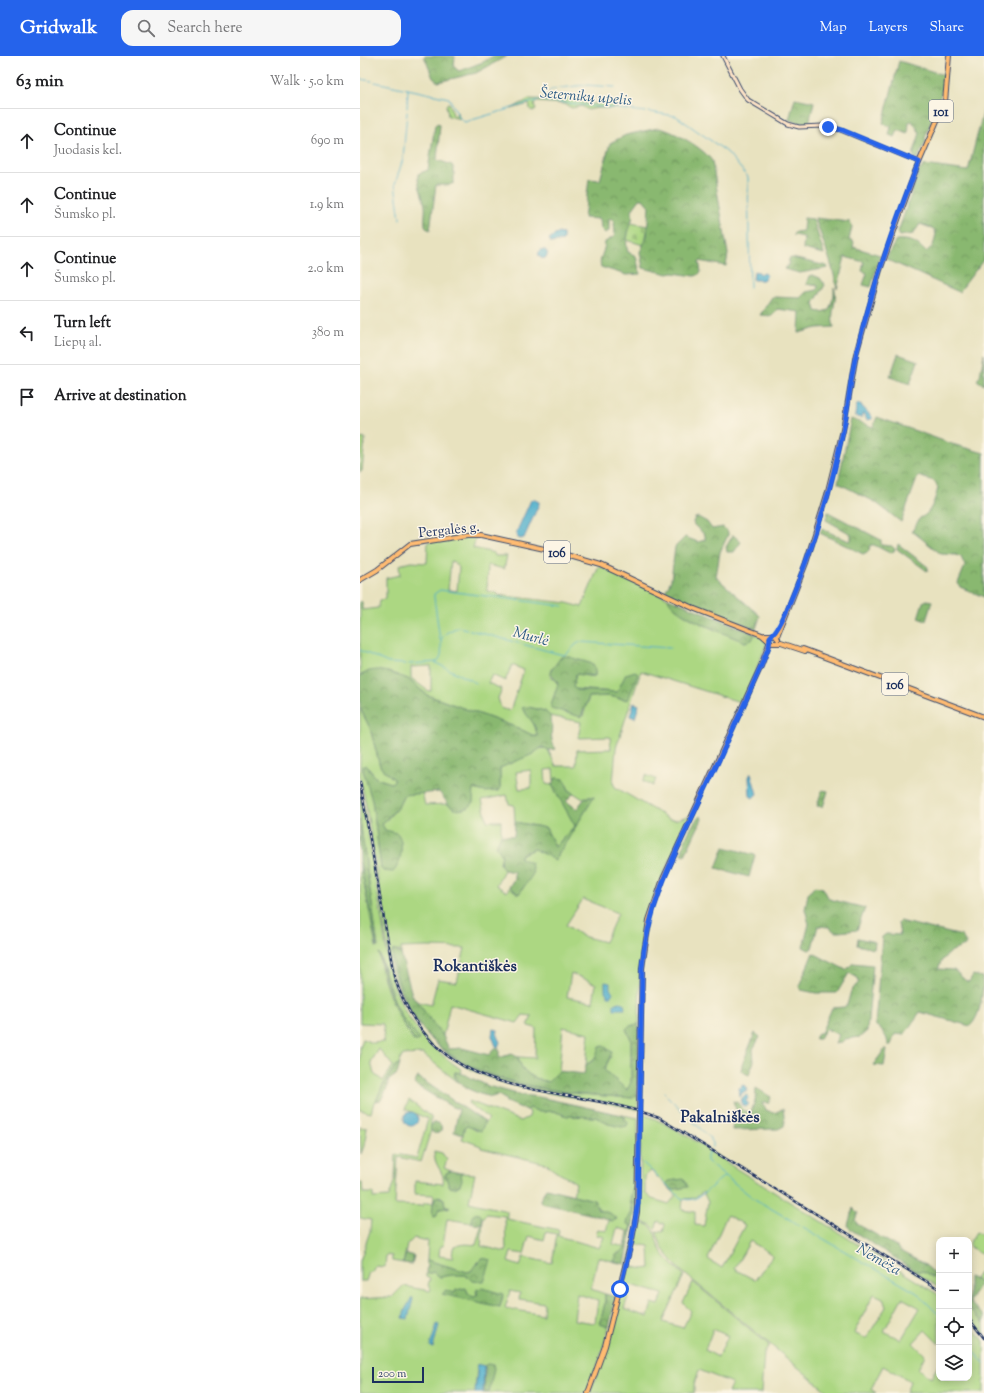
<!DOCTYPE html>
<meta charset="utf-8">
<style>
:root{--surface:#fff;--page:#f6f6f6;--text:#202124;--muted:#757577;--line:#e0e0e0;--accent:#2563eb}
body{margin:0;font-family:"Sorts Mill Goudy",serif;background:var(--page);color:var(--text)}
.controls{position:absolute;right:12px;bottom:12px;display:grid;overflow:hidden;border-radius:8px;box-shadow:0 2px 10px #0003}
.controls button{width:36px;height:36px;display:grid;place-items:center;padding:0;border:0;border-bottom:1px solid var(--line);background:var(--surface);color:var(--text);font:20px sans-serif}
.scale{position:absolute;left:12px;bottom:10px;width:52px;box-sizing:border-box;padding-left:4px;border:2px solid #1b2f5e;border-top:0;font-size:11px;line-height:14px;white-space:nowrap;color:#1b2f5e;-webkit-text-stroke:3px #fcf5e5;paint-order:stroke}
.stop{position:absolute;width:12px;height:12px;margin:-9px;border:3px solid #2563eb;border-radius:50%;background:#fff}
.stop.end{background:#2563eb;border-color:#fff;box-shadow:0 1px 4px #0008}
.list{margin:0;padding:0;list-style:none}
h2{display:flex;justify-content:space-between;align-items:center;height:52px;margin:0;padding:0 16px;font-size:17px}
h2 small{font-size:13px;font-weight:400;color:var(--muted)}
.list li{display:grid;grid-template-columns:26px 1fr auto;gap:12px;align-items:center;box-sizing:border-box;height:64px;padding:0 16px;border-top:1px solid var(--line)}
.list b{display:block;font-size:15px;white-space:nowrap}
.list p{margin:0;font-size:13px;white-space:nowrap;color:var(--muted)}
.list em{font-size:13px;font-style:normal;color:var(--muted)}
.icon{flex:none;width:22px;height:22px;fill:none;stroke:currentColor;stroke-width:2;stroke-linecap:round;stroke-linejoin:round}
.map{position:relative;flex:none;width:624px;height:1337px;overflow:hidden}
header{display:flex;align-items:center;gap:24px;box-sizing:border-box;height:56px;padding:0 20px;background:var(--accent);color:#fff}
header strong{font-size:19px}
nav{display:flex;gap:22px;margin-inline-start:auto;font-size:14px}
.search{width:280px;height:36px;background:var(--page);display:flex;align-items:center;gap:10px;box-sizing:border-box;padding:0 14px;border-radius:12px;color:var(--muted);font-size:15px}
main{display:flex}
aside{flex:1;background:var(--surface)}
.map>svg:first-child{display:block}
.green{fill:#acd782;stroke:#648370;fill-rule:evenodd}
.forest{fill:url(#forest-crowns);stroke:#527467}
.wetland{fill:url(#wetland-marsh);stroke:#648370}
.cemetery{fill:url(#cemetery-stones);stroke:#648370}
.water{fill:#4cadcb;stroke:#346e94}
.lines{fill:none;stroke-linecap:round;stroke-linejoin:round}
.stream{stroke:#4cadcb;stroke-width:1}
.secondary-casing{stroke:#3a4a6d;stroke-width:5}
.primary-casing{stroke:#3a4a6d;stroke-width:6}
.secondary{stroke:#ffe4c6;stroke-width:3}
.primary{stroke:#ffbb71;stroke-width:4}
.rail-casing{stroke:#1b2f5e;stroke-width:2.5}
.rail{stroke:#fcf5e5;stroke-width:1;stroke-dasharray:3;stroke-linecap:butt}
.route{stroke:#2563eb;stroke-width:5}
.labels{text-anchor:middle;stroke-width:3;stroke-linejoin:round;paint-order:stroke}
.shield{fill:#fcf5e5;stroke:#5e6a86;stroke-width:1}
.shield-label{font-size:13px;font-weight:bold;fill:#1b2f5e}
.street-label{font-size:14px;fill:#1b2f5e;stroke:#fcf5e5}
.water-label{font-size:15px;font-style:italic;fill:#2c5b84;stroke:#fcf5e5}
.quarter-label{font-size:16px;font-weight:bold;fill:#1b2f5e;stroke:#fcf5e5}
</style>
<header>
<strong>Gridwalk</strong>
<div class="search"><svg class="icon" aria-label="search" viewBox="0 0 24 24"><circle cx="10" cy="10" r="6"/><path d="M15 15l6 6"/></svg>Search here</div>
<nav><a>Map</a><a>Layers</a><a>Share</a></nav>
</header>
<main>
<aside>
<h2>63 min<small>Walk · 5.0 km</small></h2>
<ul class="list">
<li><svg class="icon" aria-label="ahead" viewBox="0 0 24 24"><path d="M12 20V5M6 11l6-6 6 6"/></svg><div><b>Continue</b><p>Juodasis kel.</p></div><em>690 m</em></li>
<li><svg class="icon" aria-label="ahead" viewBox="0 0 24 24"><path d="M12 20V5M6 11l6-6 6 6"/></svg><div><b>Continue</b><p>Šumsko pl.</p></div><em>1.9 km</em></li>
<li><svg class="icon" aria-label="ahead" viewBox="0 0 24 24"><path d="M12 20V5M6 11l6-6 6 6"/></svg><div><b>Continue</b><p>Šumsko pl.</p></div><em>2.0 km</em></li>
<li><svg class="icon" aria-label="left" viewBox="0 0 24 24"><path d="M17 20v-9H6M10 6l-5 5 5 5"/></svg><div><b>Turn left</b><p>Liepų al.</p></div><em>380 m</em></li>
<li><svg class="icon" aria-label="arrive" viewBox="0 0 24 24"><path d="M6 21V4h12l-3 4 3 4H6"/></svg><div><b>Arrive at destination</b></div></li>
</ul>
</aside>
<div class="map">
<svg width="624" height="1337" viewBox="0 0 624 1337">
<defs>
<pattern id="forest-crowns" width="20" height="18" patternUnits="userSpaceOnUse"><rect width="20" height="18" fill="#89b870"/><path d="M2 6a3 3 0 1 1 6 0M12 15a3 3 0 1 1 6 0" fill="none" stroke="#6f965f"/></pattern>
<pattern id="wetland-marsh" width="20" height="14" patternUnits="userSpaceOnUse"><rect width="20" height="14" fill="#acd782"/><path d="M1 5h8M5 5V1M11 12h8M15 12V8" fill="none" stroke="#93b973"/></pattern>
<pattern id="cemetery-stones" width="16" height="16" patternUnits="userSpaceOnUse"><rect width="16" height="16" fill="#acd782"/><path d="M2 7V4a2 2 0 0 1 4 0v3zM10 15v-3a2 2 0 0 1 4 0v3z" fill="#93b973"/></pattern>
</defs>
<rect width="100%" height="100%" fill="#fcf5e5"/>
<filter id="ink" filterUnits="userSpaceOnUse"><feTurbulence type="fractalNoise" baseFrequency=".025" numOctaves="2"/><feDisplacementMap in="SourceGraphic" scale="8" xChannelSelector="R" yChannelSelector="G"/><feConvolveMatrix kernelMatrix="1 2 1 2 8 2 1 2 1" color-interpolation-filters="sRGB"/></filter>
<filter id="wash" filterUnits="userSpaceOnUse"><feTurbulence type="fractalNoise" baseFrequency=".012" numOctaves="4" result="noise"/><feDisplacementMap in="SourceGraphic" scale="16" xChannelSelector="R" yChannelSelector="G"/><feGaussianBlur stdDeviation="0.9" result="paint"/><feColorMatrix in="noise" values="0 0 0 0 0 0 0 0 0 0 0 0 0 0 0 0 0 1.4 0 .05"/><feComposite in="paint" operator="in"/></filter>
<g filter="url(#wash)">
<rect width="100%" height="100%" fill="#e8e2bf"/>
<path class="green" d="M 5,382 L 2,415 L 0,416 L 0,383 Z
M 109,480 L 116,481 L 113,492 L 134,497 L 135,500 L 147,500 L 144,513 L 128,509 L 127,535 L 137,537 L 137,539 L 207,547 L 222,551 L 239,510 L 308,542 C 315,561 365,577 385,586 L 395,578 L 408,584 L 383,647 L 281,615 L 256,692 L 253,727 L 255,731 L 309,763 C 317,766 324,759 330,761 C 317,790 301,820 291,850 C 279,888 280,929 279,968 L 269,970 L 266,973 L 271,983 L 271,1026 L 269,1032 L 265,1033 L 244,1014 L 251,1000 L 239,991 L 237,1001 L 226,1009 L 229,977 L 203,971 L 199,1015 L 188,1026 C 173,1022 161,1017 158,1001 L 175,1002 L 176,972 L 168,970 L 172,960 L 163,959 L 157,967 L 90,948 L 83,980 L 55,945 L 71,949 L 78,923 L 97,926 L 105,892 L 68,891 L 41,892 L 41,898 L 39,895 L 32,895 C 33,915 42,932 51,949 C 55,958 59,968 66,976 C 114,1034 204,1037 273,1042 L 278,1038 L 278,1054 C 234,1042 188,1040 145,1027 C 87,1011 45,966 31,908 C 26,888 24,866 21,845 C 16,812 11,778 5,744 L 0,722 L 0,652 L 10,672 L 20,710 L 23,714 L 34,723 L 34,726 L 31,727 L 16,722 L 9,712 L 2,710 L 12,744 L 21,812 L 39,780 L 25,774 L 22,769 L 38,751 L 44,739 L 62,736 L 65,749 L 87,748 C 105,761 111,749 114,733 L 121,735 L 138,735 L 140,733 L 140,712 L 178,693 L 187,692 L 196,710 L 216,710 L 217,694 L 251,693 L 250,681 L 218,682 L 221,666 L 190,660 L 185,655 L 168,651 L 163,655 C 172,662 176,669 177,680 L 176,681 L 158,672 L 67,639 L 48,623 L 28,616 L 3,618 L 0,620 L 0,545 L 2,546 L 2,554 L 18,552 L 19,544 L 26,543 L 26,522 L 40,519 L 39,509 L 51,506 L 67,507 L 68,486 ZM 91,505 L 94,506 L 99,512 L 97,535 L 88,534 ZM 152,609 L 164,614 L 150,655 L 141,652 L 138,642 L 142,633 L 128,627 L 132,619 L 145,625 ZM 71,610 L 71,635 L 68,635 L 51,622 L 51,611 ZM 191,613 L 236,618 L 233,621 L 216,618 L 213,631 L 214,633 L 257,636 L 267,618 L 268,644 L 248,640 L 229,641 L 223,660 L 206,657 L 191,649 L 198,628 L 190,619 ZM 193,713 L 194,725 L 191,729 L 186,728 L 185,714 ZM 171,714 L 171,732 L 159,733 L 156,716 ZM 196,722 L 204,723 L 209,734 L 223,743 L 227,741 L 234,741 L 195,804 L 174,793 L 160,799 L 159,838 L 149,831 L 147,836 L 136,829 L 144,814 L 140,807 L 142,799 L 137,788 L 141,779 L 141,765 L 127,765 L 122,744 L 147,739 L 149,748 L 154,749 L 155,766 L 186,772 L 195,791 L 215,769 L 192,729 ZM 223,843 L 258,857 L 245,886 L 222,880 L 206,869 ZM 211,917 L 236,928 L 233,946 L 207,941 Z
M 286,719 L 296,723 L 293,730 L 283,725 Z
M 0,733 C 9,776 15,821 22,865 C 26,892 29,919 40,945 C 53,974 76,996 102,1014 L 101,1017 L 95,1016 L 94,1019 L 99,1027 L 63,998 L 43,999 L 39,1006 L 40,1008 L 36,1009 L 22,1031 L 16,1045 L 14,1046 L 11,1057 L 0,1054 L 0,992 L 3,983 L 12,987 L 24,986 L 23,968 L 0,967 L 0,806 L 16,891 L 18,891 L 0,764 ZM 19,897 L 35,947 L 42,961 L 58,983 L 54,985 C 36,960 22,928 19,897 ZM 19,993 L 33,1010 L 23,1025 L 14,1018 L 11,1006 Z
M 49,1044 L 71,1061 L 71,1074 L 61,1106 L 38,1101 L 35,1149 L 63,1150 L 64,1147 L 73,1147 L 74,1139 L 55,1138 L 55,1125 L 83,1128 C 86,1116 73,1110 74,1095 L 82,1097 L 87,1104 L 84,1112 L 91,1115 L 86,1117 L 85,1120 L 90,1131 L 95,1132 L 100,1129 L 101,1117 L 115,1118 L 109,1146 L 147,1155 L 147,1163 L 199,1174 L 198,1180 L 239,1192 L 244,1181 L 236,1179 L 238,1173 L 246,1175 L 249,1164 L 254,1165 L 257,1162 L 239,1154 L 234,1144 L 213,1139 L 216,1127 C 207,1120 194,1117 187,1108 L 121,1092 L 121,1090 L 102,1083 L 105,1070 L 109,1070 L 117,1075 L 129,1063 L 108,1047 L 109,1045 L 161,1065 L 169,1061 L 170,1056 L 167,1054 L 168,1052 L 184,1056 L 193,1055 L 211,1060 L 236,1061 L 246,1066 L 266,1062 L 262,1059 L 278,1062 L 277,1132 L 270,1142 L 272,1156 L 267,1166 L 271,1169 L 266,1192 L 257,1198 L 255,1206 L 238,1201 L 231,1233 L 245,1238 L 245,1247 L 240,1268 L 249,1271 L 240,1302 L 227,1337 L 123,1337 L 124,1310 L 117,1309 L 115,1337 L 0,1337 L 0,1243 L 32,1241 L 43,1230 L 70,1235 L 71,1233 L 68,1229 L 70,1223 L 66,1221 L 66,1218 L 74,1216 L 80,1221 L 91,1218 L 106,1219 L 108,1222 L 118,1205 L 111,1215 L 107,1216 L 67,1204 L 68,1185 L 54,1182 L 47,1189 L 43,1207 L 32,1205 L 32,1200 L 26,1199 L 25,1211 L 15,1210 L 12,1216 L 9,1216 L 6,1225 L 0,1225 L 0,1205 L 10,1175 L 11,1164 L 0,1162 L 0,1126 L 2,1126 L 3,1137 L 13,1137 L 13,1142 L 29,1141 L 35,1123 L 36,1098 L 57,1102 L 68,1063 L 45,1053 ZM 80,1140 L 84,1143 L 85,1150 L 89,1150 L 89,1152 L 79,1153 L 76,1160 L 73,1161 L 72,1158 L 75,1142 ZM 126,1158 L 145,1160 L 146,1196 L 121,1190 L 123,1163 ZM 87,1163 L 112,1167 L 112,1165 L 122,1167 L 116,1189 C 107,1188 101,1187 93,1192 L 92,1202 L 79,1200 L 80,1190 L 83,1190 ZM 257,1172 L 268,1175 L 265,1191 L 253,1188 ZM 186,1176 L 197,1178 L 192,1207 L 163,1201 L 160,1210 L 148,1206 L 151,1196 L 164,1198 L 169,1180 L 184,1184 ZM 104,1232 L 107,1234 L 108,1237 L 113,1241 L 117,1240 L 116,1235 L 121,1233 L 143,1240 L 140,1251 L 84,1235 L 94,1237 ZM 150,1235 L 160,1237 L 159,1243 L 184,1247 L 183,1259 L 145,1252 ZM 217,1238 L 238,1244 L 235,1267 L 214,1264 Z
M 281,1057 C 314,1070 343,1089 372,1110 L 579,1239 L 579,1288 L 565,1274 L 553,1287 L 565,1299 L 558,1313 L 571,1322 L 579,1308 L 579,1322 L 609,1322 L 609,1268 L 624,1285 L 624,1337 L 546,1337 L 550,1325 L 523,1310 L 511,1333 L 516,1337 L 469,1337 L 319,1213 L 302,1192 L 296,1175 L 303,1176 L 305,1168 L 298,1165 L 295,1173 L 291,1169 L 278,1163 L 280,1142 ZM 291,1115 L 305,1128 L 308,1125 L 319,1132 L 311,1134 L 316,1139 L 309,1148 L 292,1143 L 285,1137 L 285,1120 ZM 343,1136 L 348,1146 L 344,1170 L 335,1169 L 335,1156 L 322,1154 L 323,1143 L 335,1142 ZM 367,1159 L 385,1169 L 362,1212 L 348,1203 ZM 390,1185 L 413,1199 L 395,1224 L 374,1213 ZM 514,1238 L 523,1242 L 526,1251 L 506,1283 L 494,1277 ZM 542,1242 L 560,1252 L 541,1284 L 524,1275 Z
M 0,1071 L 7,1072 L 4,1090 L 1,1098 Z
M 278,1166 C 299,1169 293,1179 300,1193 C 305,1202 316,1212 324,1219 L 303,1266 L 323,1272 L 331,1255 L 323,1247 L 333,1226 L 409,1289 L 404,1297 L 401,1337 L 368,1337 L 372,1327 L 339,1314 L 334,1329 L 334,1337 L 230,1337 L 247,1290 ZM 274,1188 L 289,1190 L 290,1212 L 283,1213 L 269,1210 ZM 267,1228 L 303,1238 L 299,1249 L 292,1247 L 288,1261 L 264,1253 L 270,1235 L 265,1233 ZM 353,1273 L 368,1280 L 358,1301 L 345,1294 Z
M 616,1176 L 624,1180 L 624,1200 L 609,1190 L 609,1187 Z
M 546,1208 L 555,1215 L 563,1215 L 579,1225 L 579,1232 L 545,1210 Z
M 624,1210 L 624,1229 L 615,1223 Z
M 609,1253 L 624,1267 L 624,1279 L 609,1260 Z"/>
<path class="forest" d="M 64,0 L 95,0 L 94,11 L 99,15 L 123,6 L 133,0 L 147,0 L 116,17 L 78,26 L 73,22 Z
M 539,5 L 584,19 L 582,35 L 565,82 L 566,85 L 558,102 L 556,103 L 553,99 L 560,77 L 552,65 L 549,66 L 548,78 L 538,74 L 535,81 L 529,79 L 531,71 L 523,67 Z
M 435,42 L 454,46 L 449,67 L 439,67 L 429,64 Z
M 624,53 L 624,203 L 599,236 L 526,203 L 536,184 C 551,183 556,186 566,196 L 573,190 L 576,178 L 574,173 L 560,168 L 553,178 L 540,180 L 538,176 L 559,115 L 564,109 L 608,115 Z
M 78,67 L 80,69 L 77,104 L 92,109 L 94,113 L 94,127 L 89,129 L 76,129 L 70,174 L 66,172 C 63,165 66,157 65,150 C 63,139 57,129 58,118 L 68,114 L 75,69 Z
M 298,72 C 311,73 345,93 352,105 L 368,198 L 366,210 L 339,205 L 341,216 L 338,219 L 335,220 L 313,217 L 308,218 L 283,212 L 280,196 L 287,180 L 289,150 L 283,143 L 280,143 L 272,154 C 272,157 273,161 272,164 C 269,173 264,186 268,196 L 276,200 L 280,218 L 266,219 L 241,211 C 238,203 245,196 245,186 L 255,180 L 254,165 L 253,163 L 249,163 L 249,175 L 245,177 L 241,173 L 240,163 L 224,162 L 229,123 L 240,124 L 250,87 L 266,79 Z
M 444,162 L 453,163 L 464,198 L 443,193 L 444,181 L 433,179 L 435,176 L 443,175 Z
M 455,162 L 490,166 L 492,171 L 489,184 L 494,186 L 493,191 L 520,199 L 511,231 L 503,229 L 507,217 L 502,215 L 504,206 L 485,201 L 477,233 C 473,209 463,186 455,162 Z
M 432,202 L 467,210 L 468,212 L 440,217 L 424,213 L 428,210 L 429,203 Z
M 452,219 L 460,222 L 465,229 L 454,247 L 456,255 L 461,256 L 469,254 L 474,239 L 474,231 C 479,243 469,256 474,271 L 457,272 L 439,277 L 440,256 L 417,253 L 412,260 L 400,259 L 412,241 L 440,242 L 446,236 L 457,234 L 458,230 L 446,228 L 449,220 Z
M 538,298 L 558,305 L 550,328 L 530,321 Z
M 624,298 L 624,329 L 617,324 L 620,320 Z
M 517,361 L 592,388 L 624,397 L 624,541 L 600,531 L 598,527 L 605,510 L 601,501 L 595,499 L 581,498 L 552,475 L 560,462 C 571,458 575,443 578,432 L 574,425 L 558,420 L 541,466 L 515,446 L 478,427 L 491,363 L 513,371 Z
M 468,456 L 521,484 L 521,489 L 532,490 L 535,493 L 534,495 L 530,497 L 514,489 L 510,489 L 509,495 L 503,498 L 460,477 L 462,473 L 489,485 L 491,484 L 491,478 L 466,464 Z
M 338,461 L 347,466 L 352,473 L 363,471 L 368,476 L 368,479 L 360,496 L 356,521 L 400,560 L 396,573 L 305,536 L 311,524 L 315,491 L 325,481 L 338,486 L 345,484 L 345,479 L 334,469 L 333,466 L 335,462 Z
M 373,479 L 381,486 L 374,496 L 367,496 L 366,491 Z
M 538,488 L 568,511 L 567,515 L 537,493 Z
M 308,542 L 395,578 L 392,584 L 385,586 C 369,579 310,558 308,542 Z
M 567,544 L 572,545 L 566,565 L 558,562 L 563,546 Z
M 206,600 L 233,608 L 235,612 L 235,620 L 216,618 L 213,631 L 217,634 L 257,636 L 266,618 L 275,615 L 278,618 L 268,644 L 248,640 L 229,641 L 221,661 L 191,652 L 191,649 L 198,628 L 190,616 L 201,601 Z
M 16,614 L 28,616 L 48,623 L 67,639 L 158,672 L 176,681 L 177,680 C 176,667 169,663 162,652 C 166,650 172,652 177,653 C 203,658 184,678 196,693 L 189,694 L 182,691 L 173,698 L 140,712 L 140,733 L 138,735 L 125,736 L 114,733 L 113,747 C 111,751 107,752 103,753 C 90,757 86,743 79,736 L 44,739 L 38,751 L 22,768 L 25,774 L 37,777 C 45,785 41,809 33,816 L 23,815 L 21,812 L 12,744 L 2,711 L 6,709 L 16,722 L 31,727 L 34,725 L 34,723 L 23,714 L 20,710 L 10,672 L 0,652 L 0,620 L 9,615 Z
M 196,722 L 204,723 L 209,734 L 214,737 L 206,745 L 217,753 C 222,746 224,740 234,741 L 195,804 L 174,793 L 160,799 L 160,802 L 171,807 L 173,818 L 159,838 L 149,831 L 154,823 L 154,816 L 144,814 L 140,807 L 142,799 L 136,790 L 141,779 L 154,780 L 155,766 L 186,772 L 195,791 L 215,770 L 192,729 Z
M 462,734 L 468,735 L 463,751 L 457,750 Z
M 341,760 L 342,763 L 325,799 L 322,799 C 321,790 333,763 341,760 Z
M 0,764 L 18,891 L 17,892 L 0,806 Z
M 364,791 L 395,799 L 389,821 L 356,812 Z
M 455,830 L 463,832 L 469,843 L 505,852 L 497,874 L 479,876 L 475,876 L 469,871 L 458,870 L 452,892 L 449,894 L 443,891 L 449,868 L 445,853 L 448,838 Z
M 540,865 L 602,880 L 606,887 L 605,890 L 592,895 L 582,904 L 578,913 L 594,914 L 606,925 L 609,926 L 613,919 L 622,921 C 624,934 621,960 610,970 L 560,956 L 544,979 L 535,978 L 531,989 L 528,989 C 528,981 521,973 515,969 L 522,881 L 526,878 L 540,879 L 538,866 Z
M 498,882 L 515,886 L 514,893 L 497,889 Z
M 33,894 L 41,898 L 52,939 L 83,980 L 89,993 L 102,992 L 129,999 L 134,993 L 139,993 L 139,1002 L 151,998 L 158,1001 C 161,1017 173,1022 188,1026 L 199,1015 L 224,1018 L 226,1009 L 235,1003 L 239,991 L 244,990 L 252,996 L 244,1014 L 267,1034 L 271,1026 L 271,983 L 266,973 L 269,970 L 279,968 L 277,1040 L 273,1042 C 191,1036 76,1029 43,938 C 39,928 30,904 33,894 Z
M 19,897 L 35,947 L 42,961 L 59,983 L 58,985 L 54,985 L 36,955 L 25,924 Z
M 453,897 L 486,914 L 493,907 L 513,909 L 507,975 L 500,981 L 485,983 L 482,986 L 475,988 L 479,979 L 466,973 L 459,983 L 455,983 L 458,977 L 461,977 L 472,952 L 484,951 L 487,949 L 491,935 L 499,926 L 498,922 L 489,917 L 477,937 L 456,937 L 441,934 L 439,930 Z
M 395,977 L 400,981 L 393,993 L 394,1005 L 389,1019 L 381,1015 L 382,1009 Z
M 525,993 L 527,993 L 524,1010 L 513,1009 Z
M 40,1008 L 37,1018 L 28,1025 L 28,1030 L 21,1044 L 16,1045 L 22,1031 L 36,1009 Z
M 95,1016 L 101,1017 L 128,1030 L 161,1039 L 179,1041 L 262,1059 L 268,1067 L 267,1070 L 262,1071 L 248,1068 L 236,1061 L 207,1060 L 193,1055 L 179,1056 L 170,1052 L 167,1054 L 146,1046 L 145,1043 L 138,1039 L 132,1041 L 120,1038 L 106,1032 L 95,1022 Z
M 58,1021 L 125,1066 L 121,1075 L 107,1070 L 104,1072 L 103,1079 L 94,1076 L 99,1053 L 92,1051 L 54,1028 Z
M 396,1032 L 411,1041 L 409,1047 L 402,1047 L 406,1054 L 414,1057 L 423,1053 L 425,1066 L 424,1070 L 418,1073 L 372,1074 L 373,1065 L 377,1056 L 373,1045 L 377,1046 L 384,1055 L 391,1056 L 395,1045 Z
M70.5 1072a5.5 5.5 0 1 1 11 0a5.5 5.5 0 1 1-11 0Z
M 91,1115 L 101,1117 L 102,1124 L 100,1129 L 93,1132 L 90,1131 L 85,1120 L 86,1117 Z
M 324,1123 L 328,1131 L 311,1134 L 305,1128 L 308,1125 Z
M 186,1132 L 234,1144 L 238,1154 L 250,1157 L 257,1163 L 252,1165 L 242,1161 L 181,1147 L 180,1144 Z
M 277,1132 L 276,1153 L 265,1208 L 255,1206 L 255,1200 L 266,1192 L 271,1169 L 267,1168 C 267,1163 271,1160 272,1155 C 273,1147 268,1141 273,1133 Z
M 77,1140 L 84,1143 L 85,1150 L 90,1151 L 79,1153 L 76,1160 L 73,1161 C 71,1156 73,1144 77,1140 Z
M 493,1152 L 498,1157 L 495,1164 L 497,1168 L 536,1190 L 540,1195 L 564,1208 L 579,1221 L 579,1225 L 563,1215 L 555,1215 L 490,1173 L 488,1169 Z
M111.5 1163a5.5 5.5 0 1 1 11 0a5.5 5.5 0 1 1-11 0Z
M 46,1198 L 54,1200 L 52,1208 L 43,1207 Z
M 122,1202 L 131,1204 L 124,1226 L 112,1225 L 106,1219 C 96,1219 89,1219 80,1221 L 74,1216 L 66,1218 L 67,1204 L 107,1216 L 111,1215 Z
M 609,1221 L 621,1226 L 610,1245 L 611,1248 L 624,1260 L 624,1267 L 609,1253 Z
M 106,1232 L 108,1237 L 113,1241 L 117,1240 L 117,1233 L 122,1232 L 143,1238 L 140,1251 L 82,1238 L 86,1234 L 94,1237 L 96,1234 Z
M 245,1238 L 256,1241 L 249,1271 L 240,1268 L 245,1247 Z
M 128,1308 L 133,1309 L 134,1312 L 129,1337 L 124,1337 L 125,1309 Z"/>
<path class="wetland" d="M 209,40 C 218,41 224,48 234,48 C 239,48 245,42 250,45 C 253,46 255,50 257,52 L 237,52 L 228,54 L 222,50 L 212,52 L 204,48 L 176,46 L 174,48 L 176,53 L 173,55 L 170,53 L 169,48 L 151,53 L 169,43 L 206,44 Z
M 88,47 L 90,48 L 93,59 L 96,60 L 97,56 L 100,63 L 88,60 L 86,49 Z"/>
<path class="cemetery" d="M 270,167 L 288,170 L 285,186 L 283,189 L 267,184 Z"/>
<path class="water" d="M 198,177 L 203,178 L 203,185 L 191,187 L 189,183 Z
M178.5 198a4.5 4.5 0 1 1 9 0a4.5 4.5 0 1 1-9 0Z
M 394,215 L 399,216 L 401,218 L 405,217 L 407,220 L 403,224 L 393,224 Z
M 499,347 L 512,361 L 512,363 L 507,364 L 503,357 L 501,362 L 495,360 L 496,350 Z
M 173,443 L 179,446 L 179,448 L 164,482 L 160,483 L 157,481 L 156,477 L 171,444 Z
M 274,647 L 279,649 L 275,662 L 270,660 Z
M 391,717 L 397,738 L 393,742 L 390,740 L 389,721 Z
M 245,926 L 250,927 L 250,933 L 253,936 L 251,940 L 248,940 L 245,935 Z
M 259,946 L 264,947 L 265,953 L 254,953 L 254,948 Z
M 133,973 L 138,974 L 137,980 L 140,986 L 138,991 L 136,990 L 132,980 Z
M 383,1029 L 385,1030 L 387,1034 L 382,1037 L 380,1041 L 379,1032 Z
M 386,1039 L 389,1041 L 386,1045 L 389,1048 L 386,1051 L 381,1047 L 382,1042 Z
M44 1063a7 7 0 1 1 14 0a7 7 0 1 1-14 0Z
M 52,1241 L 53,1243 L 48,1263 L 43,1262 L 45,1254 Z
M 77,1268 L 79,1269 L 73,1292 L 70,1290 Z
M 118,1308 L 124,1310 L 123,1337 L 115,1337 Z"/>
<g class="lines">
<path class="stream" d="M 0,23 L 12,25
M 15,26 L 89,42 L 100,63 L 105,66 L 179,44 L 286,56
M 182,43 L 192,33 L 225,29 L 255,31
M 47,52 L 48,33
M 289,56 L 316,60 L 367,96 L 388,121 L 390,231
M 40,163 L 35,128 L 43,103 L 47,56
M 80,584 L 74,541 L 74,538 L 80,534 L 203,550
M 0,594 L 28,607 L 46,608
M 76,607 L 116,627
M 49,608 L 77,606 C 90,592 67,582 99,571 L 203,599 C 211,597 213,588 221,586 L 310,592
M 304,1036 L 305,1037
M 307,1040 L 349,1081 L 353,1087 L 353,1091
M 350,1095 L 347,1100 L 347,1105 L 393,1142 L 439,1169
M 283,1107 L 321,1142 C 338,1150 351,1128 365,1120
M 443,1171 L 557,1237 L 579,1259
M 609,1291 L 624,1307"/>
</g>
</g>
<g filter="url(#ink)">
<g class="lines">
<defs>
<path id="secondary" d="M 363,0 L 380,33 L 388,44 L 428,68 L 439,71 L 463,70 L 478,73 L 559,106"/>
<path id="primary" d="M 0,524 L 17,514 L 50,488 L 108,479 L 121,479 L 189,494 L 241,509 L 335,553 L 402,579 L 411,587 L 421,587 L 445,595
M 405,579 L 415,579 L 418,583
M 417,581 L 446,507 L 467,439 L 483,374 L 496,298 L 520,214 L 555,116 L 585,46 L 589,0
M 443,593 L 624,661
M 228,1337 L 245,1290 L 272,1183 L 277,1156 L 282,912 L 289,864 L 303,823 L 401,610 L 410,585"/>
</defs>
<use href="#secondary" class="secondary-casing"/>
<use href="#primary" class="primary-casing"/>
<use href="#secondary" class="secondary"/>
<use href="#primary" class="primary"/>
<defs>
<path id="rail" d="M 0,726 L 34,920 C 78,1054 194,1022 299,1062 L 579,1233
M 609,1263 L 624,1282"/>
</defs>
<use href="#rail" class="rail-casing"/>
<use href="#rail" class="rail"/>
</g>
</g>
<g class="lines" filter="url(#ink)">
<path class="route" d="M 260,1233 L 272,1183 L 278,1147 L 282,912 C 287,849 316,795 343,738 C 363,696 382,653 401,610 L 409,590 L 410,581 C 422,570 428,550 435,534 C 456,483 472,429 483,375 C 489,349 490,321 497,295 C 513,231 534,167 559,106 L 482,74 L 468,71"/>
</g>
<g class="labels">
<g class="shield">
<rect x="569" y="44" width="24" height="22" rx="3"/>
<rect x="184" y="485" width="26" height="22" rx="3"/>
<rect x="522" y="617" width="26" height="22" rx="3"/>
</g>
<g class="shield-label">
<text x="581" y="60">101</text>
<text x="197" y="501">106</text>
<text x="535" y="633">106</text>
</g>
<g class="street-label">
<text transform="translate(89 473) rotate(-6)" y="5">Pergalės g.</text>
</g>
<g class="water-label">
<text transform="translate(226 40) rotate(5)" y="5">Šeternikų upelis</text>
<text transform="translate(171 580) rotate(15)" y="5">Murlė</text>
<text transform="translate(519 1203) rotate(30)" y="5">Nemėža</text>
</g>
<g class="quarter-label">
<text x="115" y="915">Rokantiškės</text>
<text x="360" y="1066">Pakalniškės</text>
</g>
</g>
</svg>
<div class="controls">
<button>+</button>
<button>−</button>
<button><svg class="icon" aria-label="locate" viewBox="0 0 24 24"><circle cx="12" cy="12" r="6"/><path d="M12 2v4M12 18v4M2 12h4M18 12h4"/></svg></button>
<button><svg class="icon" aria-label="layers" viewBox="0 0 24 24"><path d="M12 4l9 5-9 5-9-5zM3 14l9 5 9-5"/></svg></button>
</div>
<div class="scale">200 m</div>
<div class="stop" style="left:260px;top:1233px"></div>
<div class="stop end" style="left:468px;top:71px"></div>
</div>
</main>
